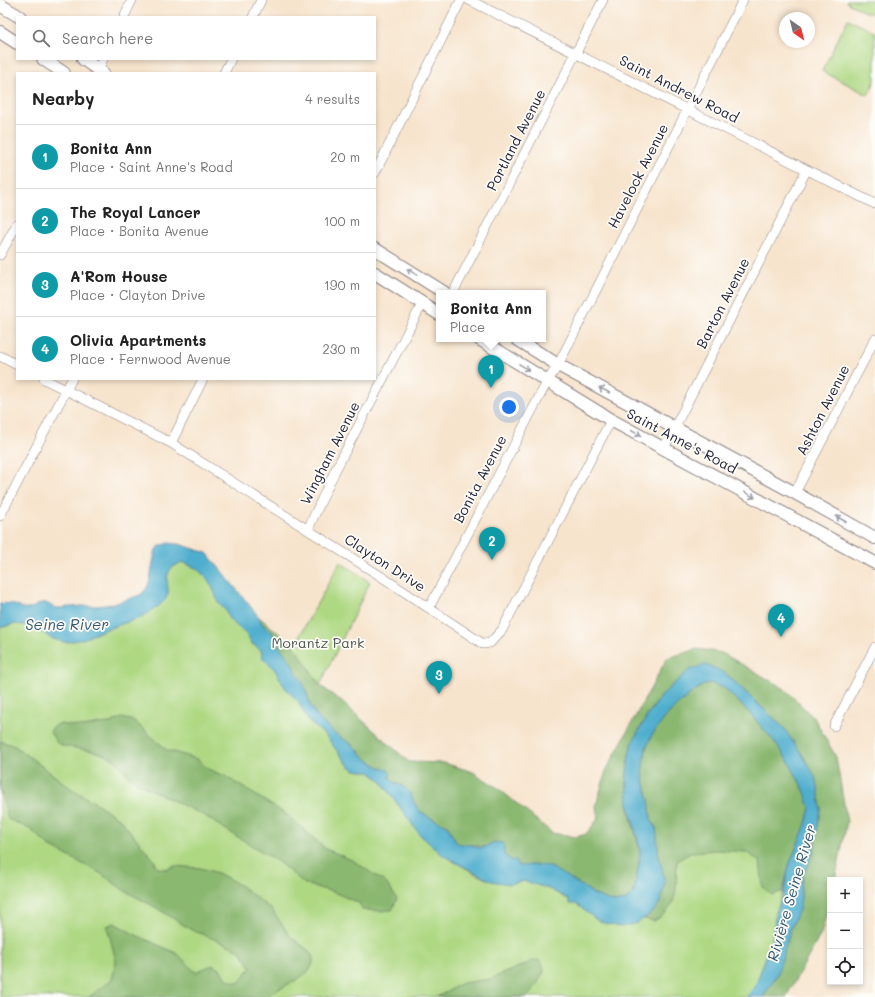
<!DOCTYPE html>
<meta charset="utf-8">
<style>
:root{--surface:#fff;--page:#f2f2f2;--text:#222;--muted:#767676;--line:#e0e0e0;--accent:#c8321e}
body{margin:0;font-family:Mali,sans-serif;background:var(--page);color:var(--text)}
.controls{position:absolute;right:12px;bottom:12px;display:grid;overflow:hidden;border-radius:0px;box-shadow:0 2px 6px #0003}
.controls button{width:36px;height:36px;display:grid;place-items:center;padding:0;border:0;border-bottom:1px solid var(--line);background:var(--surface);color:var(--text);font:20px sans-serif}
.compass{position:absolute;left:779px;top:12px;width:36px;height:36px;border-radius:50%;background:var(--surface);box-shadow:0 2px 6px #0003;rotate:145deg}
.you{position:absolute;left:509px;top:407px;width:14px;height:14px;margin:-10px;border:3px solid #fff;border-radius:50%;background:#1a73e8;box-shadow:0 0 0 6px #1a73e833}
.badge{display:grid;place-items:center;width:26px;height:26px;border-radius:50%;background:var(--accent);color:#fff;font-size:13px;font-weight:700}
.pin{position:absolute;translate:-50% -33px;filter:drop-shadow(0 1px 2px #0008)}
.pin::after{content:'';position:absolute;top:21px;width:14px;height:12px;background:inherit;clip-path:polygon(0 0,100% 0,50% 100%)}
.popup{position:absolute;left:436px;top:290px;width:110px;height:52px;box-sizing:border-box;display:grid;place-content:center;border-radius:0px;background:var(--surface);filter:drop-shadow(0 1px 3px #0005);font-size:13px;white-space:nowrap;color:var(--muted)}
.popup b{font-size:15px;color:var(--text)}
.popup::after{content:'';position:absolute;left:50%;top:100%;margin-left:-8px;border:8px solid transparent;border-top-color:var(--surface)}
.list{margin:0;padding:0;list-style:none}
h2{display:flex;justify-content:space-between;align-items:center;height:52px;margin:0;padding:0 16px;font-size:17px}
h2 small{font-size:13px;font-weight:400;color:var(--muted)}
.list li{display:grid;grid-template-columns:26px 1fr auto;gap:12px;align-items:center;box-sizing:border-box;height:64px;padding:0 16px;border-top:1px solid var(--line)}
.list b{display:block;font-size:15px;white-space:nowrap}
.list p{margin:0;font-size:13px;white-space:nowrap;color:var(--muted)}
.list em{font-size:13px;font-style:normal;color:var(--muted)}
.icon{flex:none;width:22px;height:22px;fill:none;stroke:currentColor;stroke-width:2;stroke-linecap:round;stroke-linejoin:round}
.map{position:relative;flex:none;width:875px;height:997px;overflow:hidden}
.search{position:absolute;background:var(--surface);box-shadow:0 2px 6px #0003;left:16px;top:16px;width:360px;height:44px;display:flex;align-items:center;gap:10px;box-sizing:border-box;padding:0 14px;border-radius:0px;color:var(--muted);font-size:15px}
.panel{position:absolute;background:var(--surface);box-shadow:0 2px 6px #0003;left:16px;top:72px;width:360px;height:308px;border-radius:0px}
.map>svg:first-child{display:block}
.green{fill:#afd883;stroke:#687d5f}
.forest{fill:#8bb871;stroke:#566d56}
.water{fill:#50aece;stroke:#396884}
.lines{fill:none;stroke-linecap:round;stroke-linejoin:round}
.street-casing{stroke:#8c8384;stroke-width:10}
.secondary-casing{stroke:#8c8384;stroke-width:14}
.street{stroke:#fff;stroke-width:9}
.secondary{stroke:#fff;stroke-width:12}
.oneway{stroke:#9c9ca7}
.labels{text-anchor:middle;stroke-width:3.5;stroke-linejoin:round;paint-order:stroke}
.street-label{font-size:14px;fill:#22223b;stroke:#fdfcf7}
.park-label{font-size:14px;fill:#4c5951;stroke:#fdfcf7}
.water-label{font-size:15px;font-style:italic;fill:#345a76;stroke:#fdfcf7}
</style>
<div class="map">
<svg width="875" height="997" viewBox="0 0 875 997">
<rect width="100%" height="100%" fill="#fdfcf7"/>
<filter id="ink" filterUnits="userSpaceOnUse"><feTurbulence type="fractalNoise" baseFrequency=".025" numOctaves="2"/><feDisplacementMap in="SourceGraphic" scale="8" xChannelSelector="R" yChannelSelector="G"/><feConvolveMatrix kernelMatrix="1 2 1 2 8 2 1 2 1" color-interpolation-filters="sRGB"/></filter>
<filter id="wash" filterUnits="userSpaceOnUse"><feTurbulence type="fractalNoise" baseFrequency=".012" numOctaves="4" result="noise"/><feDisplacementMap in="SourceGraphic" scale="16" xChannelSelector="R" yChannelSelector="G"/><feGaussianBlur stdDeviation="0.9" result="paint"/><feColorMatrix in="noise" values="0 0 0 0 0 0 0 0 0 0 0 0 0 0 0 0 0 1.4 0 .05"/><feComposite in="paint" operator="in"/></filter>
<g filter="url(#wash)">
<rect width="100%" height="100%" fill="#f7e4cd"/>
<path class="green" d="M 847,0 L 875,0 L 875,14 L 865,12 L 846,2 Z
M 848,19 L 875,32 L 875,81 L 868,95 L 822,71 Z
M 183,562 L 198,569 L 209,581 L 214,591 L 218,602 L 226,611 L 229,619 L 246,634 L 251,643 L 261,650 L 263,658 L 275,670 L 286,689 L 299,702 L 308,721 L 325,735 L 348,765 L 355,770 L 370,772 L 381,781 L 420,835 L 444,856 L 483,878 L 509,884 L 525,881 L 549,889 L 576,904 L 597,920 L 668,714 L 783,891 L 776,913 L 772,940 L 756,984 L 748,996 L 747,997 L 0,997 L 0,628 L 13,624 L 34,626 L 37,627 L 50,638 L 83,639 L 104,630 L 168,593 C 167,575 165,569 183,562 Z
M 340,562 L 370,582 L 320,685 L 294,646 Z"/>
<path class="forest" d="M 259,617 L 294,646 L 320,685 L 343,703 L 409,762 L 444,763 L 473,772 L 498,788 L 552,833 L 576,837 L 586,834 L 598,819 L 596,806 L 606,771 L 667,658 L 698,649 L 722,653 L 785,689 L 814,718 L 836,757 L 847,822 L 835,880 L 830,880 L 830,899 L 821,934 L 786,997 L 763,997 L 778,972 L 791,928 L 799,910 L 801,898 L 801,887 L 803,876 L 813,854 L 821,809 L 817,782 L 813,773 L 800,751 L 791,739 L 784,728 L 726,674 C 716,677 667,690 663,695 C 652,706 631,740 629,755 C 627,770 626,786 628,801 C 629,817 636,832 639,848 C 641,857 638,867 637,875 C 636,881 635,888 633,893 C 623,910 598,898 587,889 L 533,865 L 519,866 L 504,855 L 494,842 C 482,849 485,847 473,845 C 468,844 463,846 459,844 C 454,842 450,830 447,825 C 437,821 421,815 415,805 C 412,799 411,794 406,789 C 396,780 391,785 388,770 L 379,767 L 365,758 L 354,746 L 335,734 L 320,720 L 311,707 L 304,685 L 295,671 L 292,663 L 279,646 L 272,632 L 262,624 Z
M 711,683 L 724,688 L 747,710 L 774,741 L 789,762 L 805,792 L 810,808 L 806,824 L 789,865 L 783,891 L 772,895 L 763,887 L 760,861 L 746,852 L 716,850 L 692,852 L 677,861 C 676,886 680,908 654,921 L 644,919 L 656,909 L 660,902 L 665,883 L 662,868 L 659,858 L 656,828 L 651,819 L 649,800 L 642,772 L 646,748 L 652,735 L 668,714 L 690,694 L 705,684 Z
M 122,718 L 134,721 L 167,750 L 197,759 L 210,770 L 225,776 L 287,815 L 326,849 L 354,861 L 386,883 L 397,899 L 392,910 L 381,911 L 363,910 L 359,903 L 333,892 L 305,884 L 277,861 L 215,823 L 205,816 L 135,782 C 127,776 123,767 116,761 C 105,751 78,749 63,746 L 57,743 L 50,732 L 53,727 L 59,724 L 84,727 L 98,724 L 110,723 Z
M 0,741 L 15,746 L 72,789 L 99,805 L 121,820 L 153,859 L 158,868 L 166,869 L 174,866 L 200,868 L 218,873 L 240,885 L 272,910 L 290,936 L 310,952 L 313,957 L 313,963 L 310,970 L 298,979 L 264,997 L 89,997 L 112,979 L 116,961 L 107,926 L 114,923 L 134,934 L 178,954 L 195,972 L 213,965 L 220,969 L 228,980 L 239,983 L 251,967 L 240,950 L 190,929 L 155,907 L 125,891 L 100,873 L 49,846 L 30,829 L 8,819 L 0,789 Z
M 538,960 L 542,962 L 544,971 L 537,985 L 527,997 L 437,997 L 462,983 L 490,979 L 533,961 Z"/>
<path class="water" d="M 168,543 L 179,544 L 207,553 L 259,617 L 262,624 L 272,632 L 279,646 L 292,663 L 295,671 L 304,685 L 311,707 L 320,720 L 335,734 L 354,746 L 365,758 L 379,767 L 388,770 L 391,774 L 389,777 C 394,784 399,784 405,788 C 411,793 412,798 415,804 C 420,815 437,821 447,825 L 456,842 L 460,844 L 472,845 L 480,848 L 485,847 L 494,842 L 504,843 L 504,855 L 511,860 L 516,861 L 519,866 L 533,865 L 549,866 L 587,889 L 595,895 L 614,902 L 625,901 L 630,897 L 634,892 L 639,863 L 640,849 L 628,802 L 627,777 L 629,754 L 633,741 L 649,713 L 664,693 L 689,670 L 705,665 L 715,668 L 726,674 L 784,728 L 791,739 L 800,751 L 813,773 L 817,782 L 821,809 L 813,854 L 803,876 L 801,887 L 801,898 L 799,910 L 791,928 L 778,973 L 763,997 L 747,997 L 756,984 L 772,940 L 776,913 L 783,896 L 789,865 L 806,824 L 810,808 L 805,792 L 789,762 L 774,741 L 747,710 L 724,688 L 711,683 L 705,684 L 690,694 L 668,714 L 652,735 L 646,748 L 642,772 L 649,800 L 651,819 L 656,828 L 659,858 L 662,868 L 665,883 L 660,902 L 656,909 L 638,923 L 622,927 L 606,924 L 597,920 L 576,904 L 570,904 L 568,899 L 549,889 L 525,881 L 509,884 L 491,881 L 444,856 L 420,835 L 381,781 L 370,772 L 355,770 L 348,765 L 325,735 L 308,721 L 299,702 L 286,689 L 275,670 L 263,658 L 261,650 L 251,643 L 246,634 L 229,619 L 226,611 L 218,602 L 214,591 L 209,581 L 198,569 L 183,562 L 174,566 L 169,571 L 167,577 L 168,593 L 166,599 L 160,605 L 140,618 L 104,630 L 83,639 L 69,642 L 63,642 L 50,638 L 37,627 L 34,626 L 13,624 L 0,628 L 0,604 C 13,601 17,608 28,609 C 34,609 39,601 46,603 C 50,604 52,608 57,608 L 82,606 L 97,606 L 113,604 L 140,595 L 146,589 L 149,583 L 155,552 L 158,547 Z"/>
</g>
<g filter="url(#ink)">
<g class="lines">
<defs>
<path id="street" d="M 469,0 L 875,204
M 124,17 L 132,0
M 253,17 L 261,0
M 97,73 L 103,59
M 224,73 L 231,59
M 375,173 L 461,0
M 0,255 L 17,224
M 453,293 L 603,0
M 0,356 L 17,365
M 44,379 L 171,443 L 382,577 L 483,644 L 490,643 L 502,630 L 611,420
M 171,443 L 203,379
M 664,448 L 806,171
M 795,493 L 875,339
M 0,516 L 72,379
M 308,529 L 335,471 L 422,304
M 429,608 L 547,382 L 558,365 L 743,0
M 834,726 L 875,647"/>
<path id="secondary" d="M 0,5 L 20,17
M 0,32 L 17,43
M 43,59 L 64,73
M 83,59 L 103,73
M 375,249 L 445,293
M 375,273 L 439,314
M 479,339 L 611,420 L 875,563
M 517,339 L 558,365 L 795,493 L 875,538"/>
</defs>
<use href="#street" class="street-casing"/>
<use href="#secondary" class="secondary-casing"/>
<use href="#street" class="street"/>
<use href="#secondary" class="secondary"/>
</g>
<defs><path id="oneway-shaft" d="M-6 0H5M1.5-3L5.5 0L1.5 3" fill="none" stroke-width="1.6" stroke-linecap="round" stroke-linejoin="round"/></defs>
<g class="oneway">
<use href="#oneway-shaft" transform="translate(412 272) rotate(-148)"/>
<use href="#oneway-shaft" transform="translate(524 367) rotate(32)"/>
<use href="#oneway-shaft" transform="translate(604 390) rotate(-152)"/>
<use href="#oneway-shaft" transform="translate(636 433) rotate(28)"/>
<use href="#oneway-shaft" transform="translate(750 495) rotate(29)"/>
<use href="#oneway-shaft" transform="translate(841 519) rotate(-150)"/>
</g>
</g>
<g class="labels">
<g class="street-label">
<text transform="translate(679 89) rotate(27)" y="5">Saint Andrew Road</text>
<text transform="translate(516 140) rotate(-63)" y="5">Portland Avenue</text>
<text transform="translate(638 176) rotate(-63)" y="5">Havelock Avenue</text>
<text transform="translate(723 303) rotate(-63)" y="5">Barton Avenue</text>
<text transform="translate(823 410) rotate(-63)" y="5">Ashton Avenue</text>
<text transform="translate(682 441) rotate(28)" y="5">Saint Anne's Road</text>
<text transform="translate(330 453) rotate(-63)" y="5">Wingham Avenue</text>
<text transform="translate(480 479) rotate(-62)" y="5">Bonita Avenue</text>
<text transform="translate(385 563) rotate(33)" y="5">Clayton Drive</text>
</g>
<g class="park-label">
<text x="318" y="648">Morantz Park</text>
</g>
<g class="water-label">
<text x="67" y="630">Seine River</text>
<text transform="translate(792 893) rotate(-74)" y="5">Rivière Seine River</text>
</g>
</g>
</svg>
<div class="controls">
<button>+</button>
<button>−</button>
<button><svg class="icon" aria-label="locate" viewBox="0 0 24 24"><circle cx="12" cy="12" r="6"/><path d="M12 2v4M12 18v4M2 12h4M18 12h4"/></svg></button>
</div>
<svg class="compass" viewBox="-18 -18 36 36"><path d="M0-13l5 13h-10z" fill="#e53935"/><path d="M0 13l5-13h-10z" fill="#767676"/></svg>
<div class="you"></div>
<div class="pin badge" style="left:491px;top:388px;background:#0f9aa8">1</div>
<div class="popup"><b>Bonita Ann</b>Place</div>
<div class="pin badge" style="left:492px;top:560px;background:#0f9aa8">2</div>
<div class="pin badge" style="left:439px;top:694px;background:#0f9aa8">3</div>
<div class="pin badge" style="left:781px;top:637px;background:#0f9aa8">4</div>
<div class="search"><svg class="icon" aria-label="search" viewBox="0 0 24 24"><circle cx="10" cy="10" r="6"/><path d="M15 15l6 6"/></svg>Search here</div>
<section class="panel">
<h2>Nearby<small>4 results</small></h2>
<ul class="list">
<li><span class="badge" style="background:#0f9aa8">1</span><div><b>Bonita Ann</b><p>Place · Saint Anne's Road</p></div><em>20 m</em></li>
<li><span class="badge" style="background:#0f9aa8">2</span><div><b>The Royal Lancer</b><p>Place · Bonita Avenue</p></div><em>100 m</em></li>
<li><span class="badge" style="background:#0f9aa8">3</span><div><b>A'Rom House</b><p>Place · Clayton Drive</p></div><em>190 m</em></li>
<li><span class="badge" style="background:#0f9aa8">4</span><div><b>Olivia Apartments</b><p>Place · Fernwood Avenue</p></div><em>230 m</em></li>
</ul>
</section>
</div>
